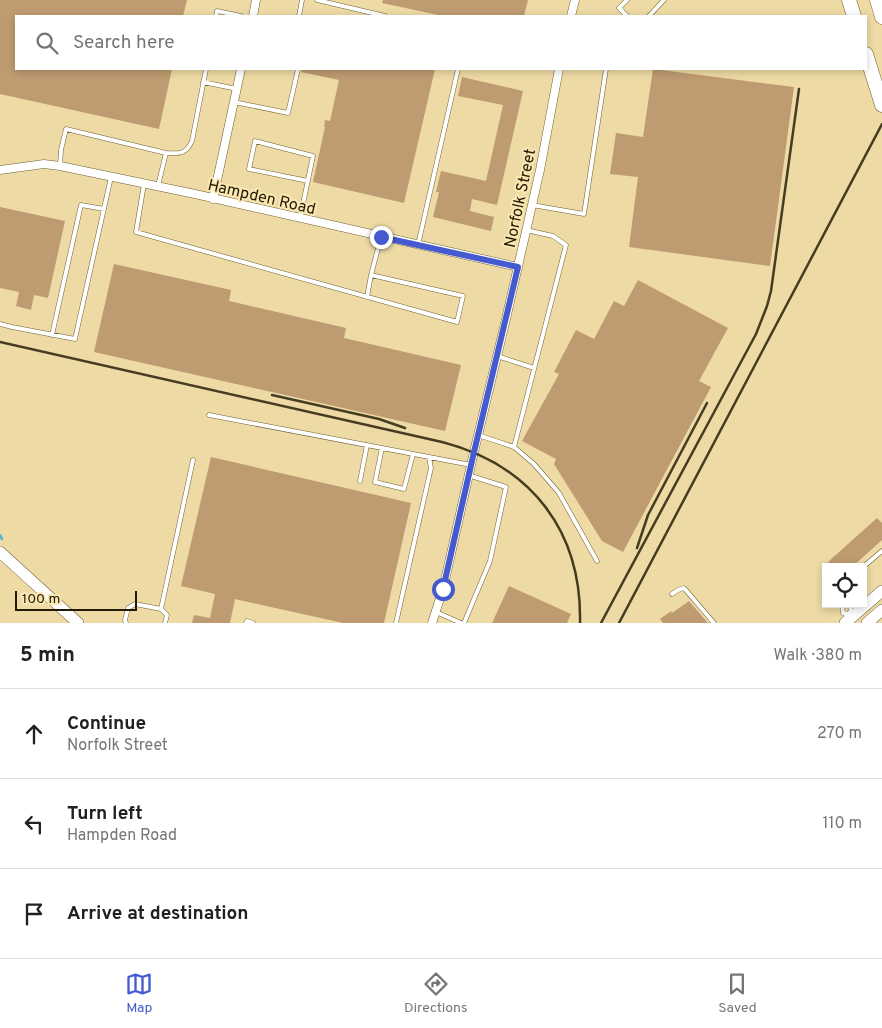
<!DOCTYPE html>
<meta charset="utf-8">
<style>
:root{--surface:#fff;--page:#f2f2f2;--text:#202124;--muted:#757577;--line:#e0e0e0;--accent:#445ace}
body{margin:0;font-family:Overpass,sans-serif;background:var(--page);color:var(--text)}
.controls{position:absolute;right:15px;bottom:15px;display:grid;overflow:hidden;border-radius:0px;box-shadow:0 2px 8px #0003}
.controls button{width:45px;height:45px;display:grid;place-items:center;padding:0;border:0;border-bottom:1px solid var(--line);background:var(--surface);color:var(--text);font:25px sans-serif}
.scale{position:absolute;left:15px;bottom:12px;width:122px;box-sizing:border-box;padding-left:5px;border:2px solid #211a05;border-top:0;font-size:14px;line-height:18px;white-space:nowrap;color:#211a05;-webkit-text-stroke:4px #fae7b2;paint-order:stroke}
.stop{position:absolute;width:15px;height:15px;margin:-11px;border:4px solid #445ace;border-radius:50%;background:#fff}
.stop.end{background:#445ace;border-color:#fff;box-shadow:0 1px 5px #0008}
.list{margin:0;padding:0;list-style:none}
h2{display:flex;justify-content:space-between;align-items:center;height:65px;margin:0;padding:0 20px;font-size:21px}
h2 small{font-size:16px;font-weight:400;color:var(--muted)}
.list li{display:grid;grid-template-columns:32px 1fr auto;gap:15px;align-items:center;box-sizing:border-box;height:90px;padding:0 20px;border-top:1px solid var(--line)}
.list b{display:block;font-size:19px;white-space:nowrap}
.list p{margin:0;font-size:16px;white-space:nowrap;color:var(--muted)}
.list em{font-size:16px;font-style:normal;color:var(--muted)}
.icon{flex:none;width:28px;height:28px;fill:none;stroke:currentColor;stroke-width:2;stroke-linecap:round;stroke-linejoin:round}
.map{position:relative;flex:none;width:882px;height:623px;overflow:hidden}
.search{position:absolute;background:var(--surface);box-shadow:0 2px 8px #0003;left:15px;right:15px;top:15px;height:55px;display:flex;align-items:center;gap:12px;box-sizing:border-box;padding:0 18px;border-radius:0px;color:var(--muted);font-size:19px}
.sheet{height:335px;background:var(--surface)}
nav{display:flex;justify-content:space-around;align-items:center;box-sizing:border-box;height:70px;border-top:1px solid var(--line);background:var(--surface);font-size:14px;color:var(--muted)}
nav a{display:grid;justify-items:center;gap:2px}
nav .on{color:var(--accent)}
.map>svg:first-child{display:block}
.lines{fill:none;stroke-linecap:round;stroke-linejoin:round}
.stream{stroke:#4eb8cb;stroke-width:2.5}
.building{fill:#bf9b71}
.lane-casing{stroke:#71602f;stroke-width:5}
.street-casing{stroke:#71602f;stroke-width:9}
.secondary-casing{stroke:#71602f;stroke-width:12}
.highway-casing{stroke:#71602f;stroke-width:15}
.lane{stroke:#fff;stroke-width:4}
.street{stroke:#fff;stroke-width:8}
.secondary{stroke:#fff;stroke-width:11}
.highway{stroke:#fff;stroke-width:14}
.rail{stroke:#463c22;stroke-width:2.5}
.route{stroke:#445ace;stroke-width:6}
.labels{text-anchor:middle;stroke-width:4;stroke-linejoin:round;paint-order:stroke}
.street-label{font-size:16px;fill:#211a05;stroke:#fae7b2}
</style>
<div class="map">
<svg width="882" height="623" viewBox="0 0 882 623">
<rect width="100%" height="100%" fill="#eddaa5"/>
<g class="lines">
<path class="stream" d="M 0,535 L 2,539"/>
</g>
<path class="building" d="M 0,0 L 187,0 L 183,16 L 16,16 L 16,69 L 172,69 L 159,129 L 0,94 Z
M 383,0 L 528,0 L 524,16 L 443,16 L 382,3 Z
M 302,69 L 435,69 L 404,203 L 313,182 L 325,127 L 324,127 L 325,120 L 330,121 L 339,80 L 301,72 Z
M 653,69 L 794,87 L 770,266 L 629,247 L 638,177 L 610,174 L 616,133 L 643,137 Z
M 462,77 L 523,91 L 497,205 L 472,199 L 470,211 L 494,217 L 491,231 L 433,217 L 439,192 L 436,192 L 441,171 L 486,181 L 503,105 L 458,96 Z
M 0,207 L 65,221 L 48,298 L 34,295 L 31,310 L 16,306 L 19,292 L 0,288 Z
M 114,264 L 231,290 L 229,301 L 346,328 L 344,338 L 461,365 L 445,431 L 94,352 Z
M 638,280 L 728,328 L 699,381 L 711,387 L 623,552 L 602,541 L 554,464 L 556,459 L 522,441 L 559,374 L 554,372 L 576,330 L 594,339 L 614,301 L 624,306 Z
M 211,457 L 411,503 L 384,623 L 343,623 L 235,599 L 230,623 L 192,623 L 194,615 L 210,618 L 215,594 L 181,586 Z
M 877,518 L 882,523 L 882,540 L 852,567 L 833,567 L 828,562 Z
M 509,586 L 571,614 L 567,623 L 492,623 Z
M 689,601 L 708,623 L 663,623 L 660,619 L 671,611 L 672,613 Z"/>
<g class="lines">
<defs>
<path id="lane" d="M 317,0 L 385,16
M 627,0 L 619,8 L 627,16
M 216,16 L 217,11 L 241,16
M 299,16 L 302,0
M 649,16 L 664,0
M 203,82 L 237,89
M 234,102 L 288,113 L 298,69
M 60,166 L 61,150 L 66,129 L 166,153 C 180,154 186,154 192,141 L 206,69
M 144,184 L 136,232 L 457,322 L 463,296 L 371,275 L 381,237
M 158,186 L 166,153
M 532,205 L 584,214 L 606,69
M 300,218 L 313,156 L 255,141 L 249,169 L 308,181
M 418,245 L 458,69
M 367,297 L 371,275
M 0,324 L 12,327 L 75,339 L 111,177
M 52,335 L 81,205 L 104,209
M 497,356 L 534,368
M 209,415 L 471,465
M 478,435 L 514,447 L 566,245 L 553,236 L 526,230
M 514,447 L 534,464 L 559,493 L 597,561
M 382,448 L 375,482 L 404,489 L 413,454
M 360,481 L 367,445
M 863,567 L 882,551
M 672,594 L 678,590 L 684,588 L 714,623
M 842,604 L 843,613 L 849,615
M 436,612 L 461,623
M 849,614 L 851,610 L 849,604
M 126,623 L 125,620 L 128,608 L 135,604 L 161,609
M 165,623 L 167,615 L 161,609 L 193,460
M 246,623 L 247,621 L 253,623
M 396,623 L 431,468 L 429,457
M 464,623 L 490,561 L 506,487 L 468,475"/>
<path id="street" d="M 253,16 L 256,0
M 571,16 L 575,0
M 0,170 L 44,164 L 60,166 L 195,194 L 518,267
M 213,199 L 241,69
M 432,623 L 443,589 L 474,452 L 506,319 L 540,170 L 559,69"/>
<path id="secondary" d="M 0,552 L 78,623
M 845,623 L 882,591
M 867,623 L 882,610"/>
<path id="highway" d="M 849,0 L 854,16
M 877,0 L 882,17
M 866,54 L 882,105"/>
</defs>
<use href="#lane" class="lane-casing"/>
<use href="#street" class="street-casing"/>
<use href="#secondary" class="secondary-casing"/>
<use href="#highway" class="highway-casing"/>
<use href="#lane" class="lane"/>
<use href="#street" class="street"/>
<use href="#secondary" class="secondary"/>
<use href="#highway" class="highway"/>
<path class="rail" d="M 0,342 L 442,442 C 531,465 582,531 580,623
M 272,395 L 379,419 L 405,428
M 637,548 L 648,515 L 707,403
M 601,623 L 756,334 L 767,306 L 771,291 L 799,89
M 619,623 L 882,124"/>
</g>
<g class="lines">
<path class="route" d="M 381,237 L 518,267 L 474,452 L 443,589"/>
</g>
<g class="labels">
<g class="street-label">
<text transform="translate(262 196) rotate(13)" y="6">Hampden Road</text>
<text transform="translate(519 198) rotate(-78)" y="6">Norfolk Street</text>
</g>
</g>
</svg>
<div class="controls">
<button><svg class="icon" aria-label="locate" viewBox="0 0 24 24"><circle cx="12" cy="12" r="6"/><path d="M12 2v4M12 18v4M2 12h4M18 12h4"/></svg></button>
</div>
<div class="scale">100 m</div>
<div class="stop" style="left:443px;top:589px"></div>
<div class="stop end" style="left:381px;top:237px"></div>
<div class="search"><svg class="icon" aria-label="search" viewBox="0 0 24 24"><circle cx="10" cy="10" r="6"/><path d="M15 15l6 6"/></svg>Search here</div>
</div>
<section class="sheet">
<h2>5 min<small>Walk · 380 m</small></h2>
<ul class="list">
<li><svg class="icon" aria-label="ahead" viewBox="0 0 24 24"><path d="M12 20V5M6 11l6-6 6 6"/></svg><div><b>Continue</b><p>Norfolk Street</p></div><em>270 m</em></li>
<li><svg class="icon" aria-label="left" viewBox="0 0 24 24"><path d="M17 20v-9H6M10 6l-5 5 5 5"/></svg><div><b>Turn left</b><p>Hampden Road</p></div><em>110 m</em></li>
<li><svg class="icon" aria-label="arrive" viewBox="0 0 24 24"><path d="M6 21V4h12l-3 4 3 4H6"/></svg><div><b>Arrive at destination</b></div></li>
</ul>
</section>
<nav>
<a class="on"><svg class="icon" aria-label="map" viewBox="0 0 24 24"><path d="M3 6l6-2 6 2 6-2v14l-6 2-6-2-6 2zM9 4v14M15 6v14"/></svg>Map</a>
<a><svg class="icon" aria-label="directions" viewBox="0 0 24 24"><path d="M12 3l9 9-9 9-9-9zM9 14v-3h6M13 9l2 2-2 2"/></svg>Directions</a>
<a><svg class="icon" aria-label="saved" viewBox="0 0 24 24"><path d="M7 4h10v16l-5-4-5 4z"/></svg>Saved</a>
</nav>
